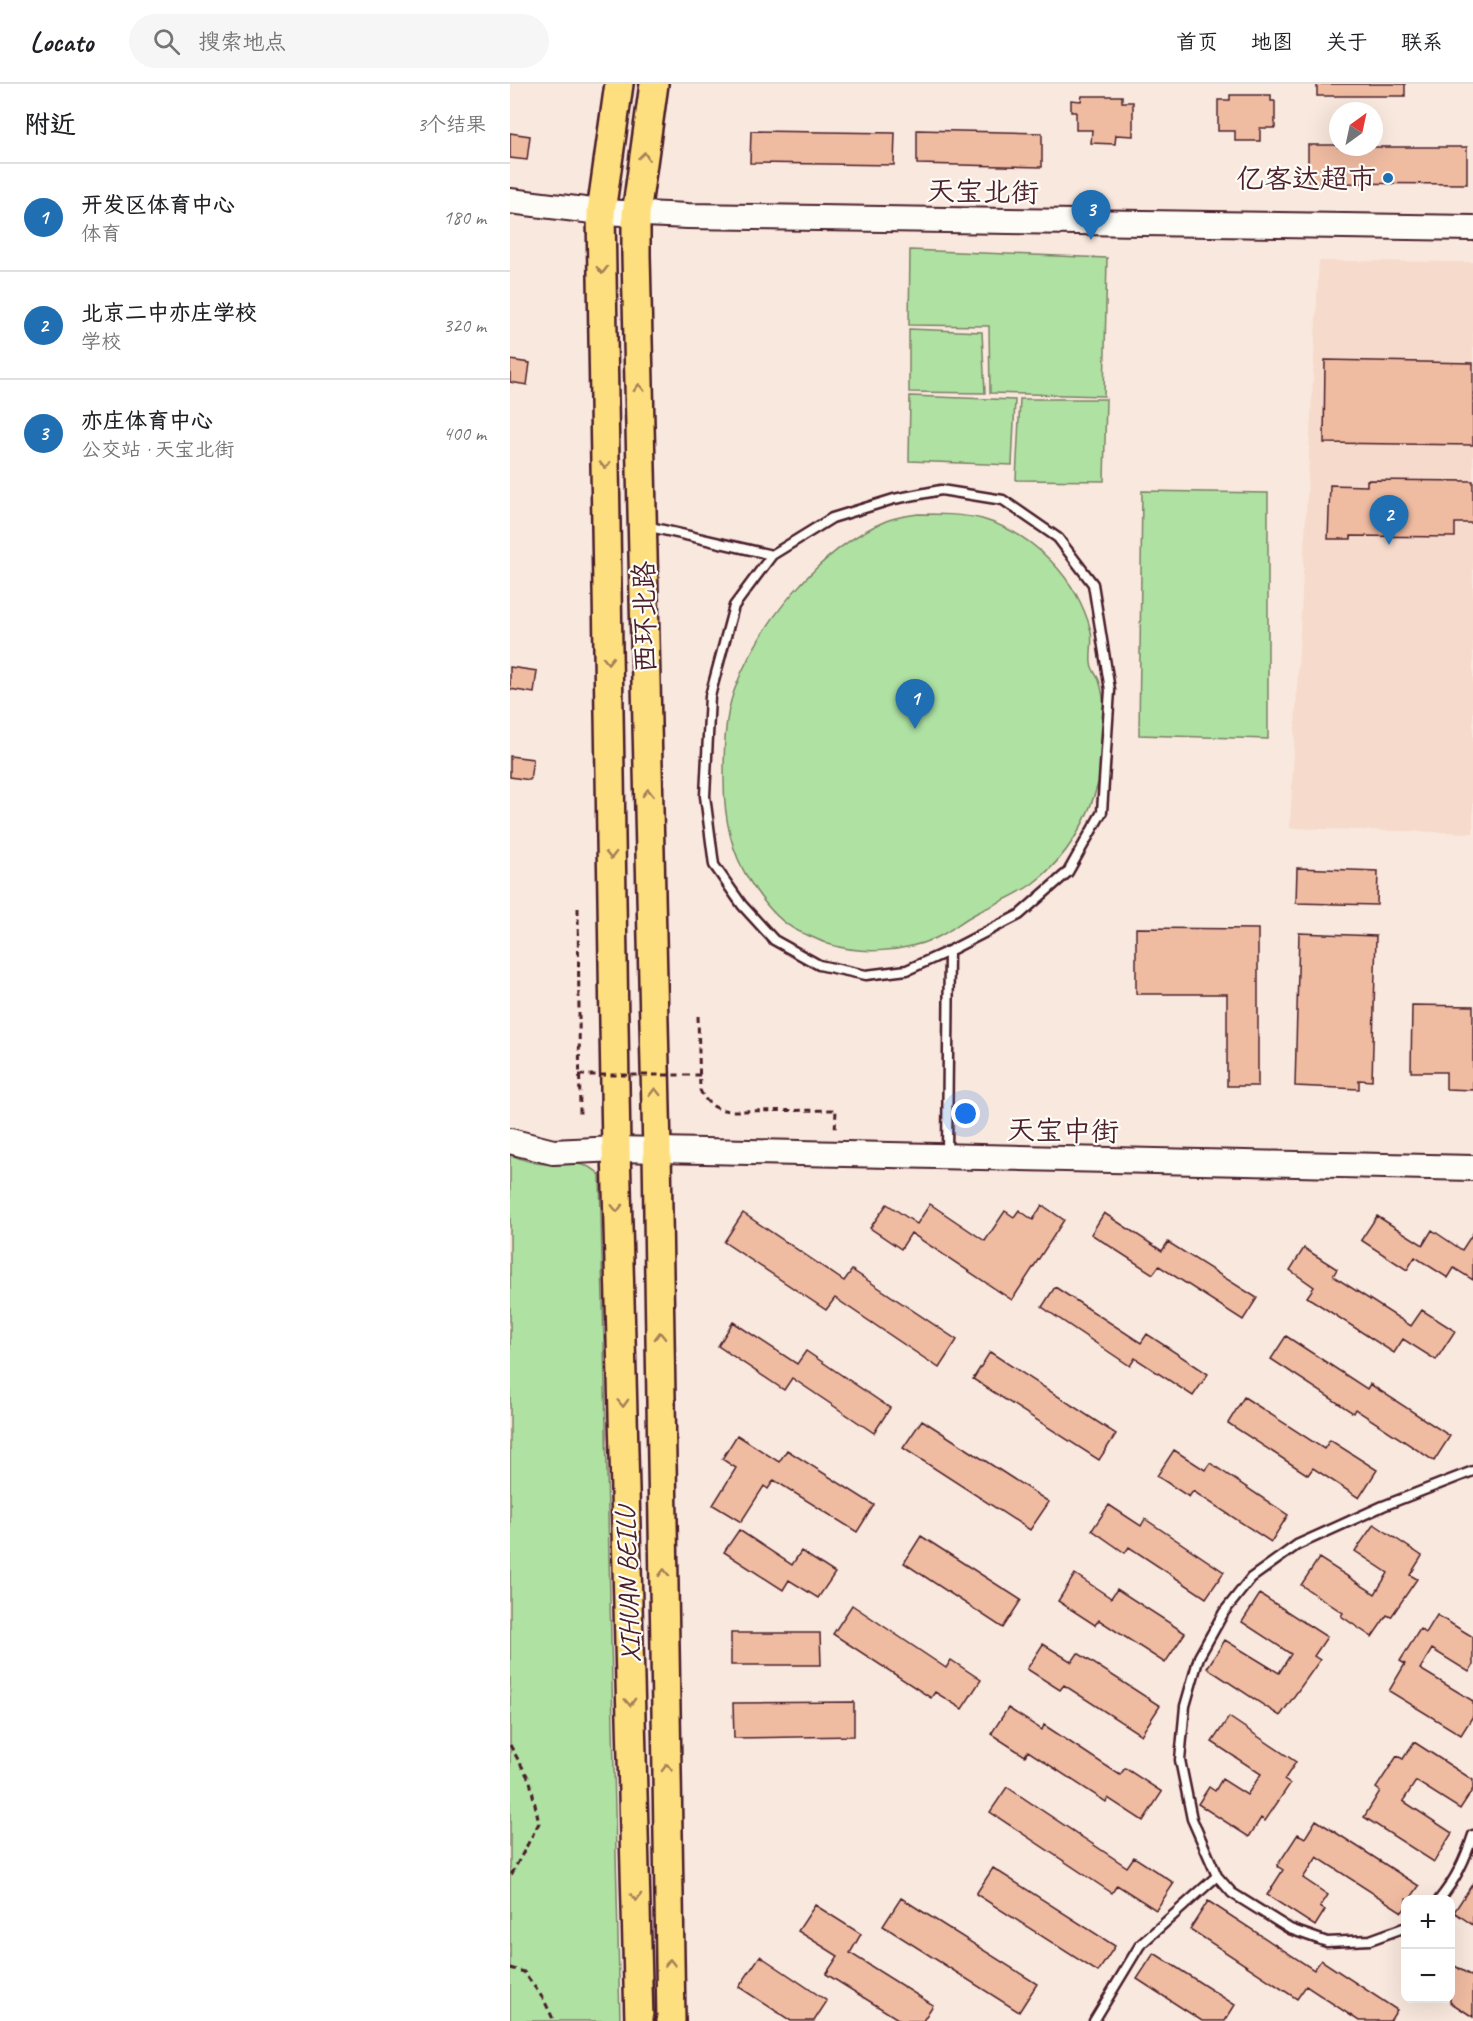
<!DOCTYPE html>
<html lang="zh">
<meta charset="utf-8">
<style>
:root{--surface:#fff;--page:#f6f6f6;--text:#202124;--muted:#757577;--line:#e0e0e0;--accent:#1f6fb2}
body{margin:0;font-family:Caveat,"LXGW WenKai TC",sans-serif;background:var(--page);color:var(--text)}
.controls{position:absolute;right:18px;bottom:18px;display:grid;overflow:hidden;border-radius:12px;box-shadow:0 6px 24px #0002}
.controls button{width:54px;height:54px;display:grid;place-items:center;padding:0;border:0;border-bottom:2px solid var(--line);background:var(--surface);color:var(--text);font:30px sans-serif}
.compass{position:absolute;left:819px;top:18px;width:54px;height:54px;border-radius:50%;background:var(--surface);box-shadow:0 6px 24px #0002;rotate:33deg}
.you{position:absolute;left:456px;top:1030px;width:21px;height:21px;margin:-15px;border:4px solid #fff;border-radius:50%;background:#1a73e8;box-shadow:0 0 0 9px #1a73e833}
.badge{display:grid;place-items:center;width:39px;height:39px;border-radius:50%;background:var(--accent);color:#fff;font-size:20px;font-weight:700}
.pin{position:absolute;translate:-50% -50px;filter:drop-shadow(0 2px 3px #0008)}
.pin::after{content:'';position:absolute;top:32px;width:21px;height:18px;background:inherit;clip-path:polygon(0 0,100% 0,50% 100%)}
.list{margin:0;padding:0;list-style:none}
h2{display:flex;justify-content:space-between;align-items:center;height:78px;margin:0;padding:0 24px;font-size:26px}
h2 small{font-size:20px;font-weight:400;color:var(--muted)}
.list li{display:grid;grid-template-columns:39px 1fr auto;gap:18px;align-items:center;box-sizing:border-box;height:108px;padding:0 24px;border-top:2px solid var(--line)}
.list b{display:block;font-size:22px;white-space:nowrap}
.list p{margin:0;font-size:20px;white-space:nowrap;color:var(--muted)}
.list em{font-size:20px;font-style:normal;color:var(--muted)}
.icon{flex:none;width:33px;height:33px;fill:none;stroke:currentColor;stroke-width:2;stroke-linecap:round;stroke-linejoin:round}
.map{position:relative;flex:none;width:963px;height:1937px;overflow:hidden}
header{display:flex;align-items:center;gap:36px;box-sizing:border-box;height:84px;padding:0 30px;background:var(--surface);border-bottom:2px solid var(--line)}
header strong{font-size:28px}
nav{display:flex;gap:33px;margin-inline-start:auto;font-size:21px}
.search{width:420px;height:54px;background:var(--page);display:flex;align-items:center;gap:15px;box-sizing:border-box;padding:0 21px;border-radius:33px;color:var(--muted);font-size:22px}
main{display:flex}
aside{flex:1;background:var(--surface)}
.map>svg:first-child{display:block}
.built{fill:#f6dacb}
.green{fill:#aee1a2;stroke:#7c8066;stroke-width:1.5}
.building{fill:#efbba1;stroke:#4a1f2b;stroke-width:1.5}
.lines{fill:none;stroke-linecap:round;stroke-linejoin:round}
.lane-casing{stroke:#4a1f2b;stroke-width:13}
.secondary-casing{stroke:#4a1f2b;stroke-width:28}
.primary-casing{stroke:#4a1f2b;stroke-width:32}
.path{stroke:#4a1f2b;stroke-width:3;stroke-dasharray:6 4.5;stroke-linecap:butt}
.lane{stroke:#fdfcf7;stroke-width:8}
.secondary{stroke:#fdfcf7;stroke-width:24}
.primary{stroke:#fedf80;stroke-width:27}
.path-bridge{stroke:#4a1f2b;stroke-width:3;stroke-dasharray:6 4.5;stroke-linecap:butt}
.oneway{stroke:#a47f56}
.poi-dot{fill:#1f6fb2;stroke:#fdfcf7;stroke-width:2}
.labels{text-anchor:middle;stroke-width:4.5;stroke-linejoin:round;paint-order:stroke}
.poi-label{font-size:28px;fill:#4a1f2b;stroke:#fdfcf7;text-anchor:end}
.street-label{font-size:28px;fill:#4a1f2b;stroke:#fdfcf7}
</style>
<header>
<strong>Locato</strong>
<div class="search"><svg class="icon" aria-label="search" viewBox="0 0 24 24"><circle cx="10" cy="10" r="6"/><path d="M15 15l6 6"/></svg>搜索地点</div>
<nav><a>首页</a><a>地图</a><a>关于</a><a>联系</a></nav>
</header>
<main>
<aside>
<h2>附近<small>3个结果</small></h2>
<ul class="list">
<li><span class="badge">1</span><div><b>开发区体育中心</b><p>体育</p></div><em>180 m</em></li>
<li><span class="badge">2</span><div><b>北京二中亦庄学校</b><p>学校</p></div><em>320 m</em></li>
<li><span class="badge">3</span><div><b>亦庄体育中心</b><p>公交站 · 天宝北街</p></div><em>400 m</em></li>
</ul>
</aside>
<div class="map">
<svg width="963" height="1937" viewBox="0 0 963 1937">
<rect width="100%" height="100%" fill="#f9e8dd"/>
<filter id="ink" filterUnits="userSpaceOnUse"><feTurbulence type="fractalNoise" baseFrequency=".0167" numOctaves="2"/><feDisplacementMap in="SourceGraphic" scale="12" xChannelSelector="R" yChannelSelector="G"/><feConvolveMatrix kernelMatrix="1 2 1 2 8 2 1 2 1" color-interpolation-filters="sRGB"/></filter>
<g filter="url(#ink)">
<path class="built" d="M 809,177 L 963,178 L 963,749 L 780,744 Z"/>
<path class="green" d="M 400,166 L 597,174 L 594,312 L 480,309 L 479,242 L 399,241 Z
M 399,245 L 472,248 L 475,309 L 399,308 Z
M 400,312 L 505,316 L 502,381 L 399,377 Z
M 510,315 L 596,315 L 594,397 L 506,396 Z
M 632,407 L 758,409 L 758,655 L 629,651 Z
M 408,430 C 429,430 452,430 472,435 C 524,450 567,494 581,547 C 583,557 580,568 581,579 C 582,586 586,590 589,596 C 592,605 594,618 595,628 C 599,692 575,761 522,800 C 504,813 484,820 465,830 C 451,837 440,848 426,854 C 393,868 352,871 318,860 C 308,856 298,851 288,847 C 267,837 251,815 239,796 C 220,766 214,732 214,697 C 214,668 214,635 224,607 C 248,541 310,464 376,437 C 386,433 397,432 408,430 Z
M 0,1071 C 9,1074 18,1078 27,1079 C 50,1083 74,1073 90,1091 L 110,1937 L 0,1937 Z"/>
<path class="building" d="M 807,0 L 895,0 L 895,12 L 807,12 Z
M 720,11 L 761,11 L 761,17 L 765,17 L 765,44 L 750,44 L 750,57 L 725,57 L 725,47 L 708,47 L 708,16 L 720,16 Z
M 572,12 L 612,12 L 612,18 L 623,18 L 623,52 L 606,51 L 605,60 L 581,59 L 582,46 L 566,46 L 566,28 L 561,28 L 561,16 L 571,17 Z
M 407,46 L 532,49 L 532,83 L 407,80 Z
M 241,47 L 385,49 L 384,81 L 240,79 Z
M 0,49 L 20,52 L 17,76 L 0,74 Z
M 798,61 L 828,61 L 828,63 L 957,63 L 957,100 L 798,99 Z
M 0,276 L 20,279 L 17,301 L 0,298 Z
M 815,276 L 963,279 L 963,361 L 814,359 Z
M 857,396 L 963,397 L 963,439 L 945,439 L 945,453 L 841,452 L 841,455 L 818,455 L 820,401 L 857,402 Z
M 0,583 L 27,587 L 24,609 L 0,605 Z
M 0,672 L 23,675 L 20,696 L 0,693 Z
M 787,784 L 868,787 L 867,821 L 786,819 Z
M 626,844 L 748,845 L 748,1002 L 717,1002 L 717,910 L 626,910 Z
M 789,849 L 866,852 L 862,997 L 849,996 L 849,1005 L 785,1002 Z
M 902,921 L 963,922 L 963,1006 L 936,1005 L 936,988 L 901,988 Z
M 377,1120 L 407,1140 L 420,1120 L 475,1157 L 495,1127 L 504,1133 L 509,1126 L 523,1136 L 532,1121 L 554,1136 L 502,1216 L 401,1149 L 391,1165 L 360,1144 Z
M 233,1129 L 334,1197 L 342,1186 L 447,1256 L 429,1284 L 325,1214 L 316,1226 L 214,1158 Z
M 594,1129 L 652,1167 L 658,1158 L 747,1214 L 733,1236 L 649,1182 L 643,1190 L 581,1150 Z
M 867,1132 L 913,1161 L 922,1146 L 952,1166 L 963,1149 L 963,1196 L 944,1184 L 938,1194 L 905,1173 L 897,1186 L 851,1156 Z
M 794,1164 L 827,1185 L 823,1192 L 901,1242 L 912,1226 L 945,1247 L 926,1276 L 893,1255 L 884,1269 L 797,1213 L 804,1203 L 780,1186 Z
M 545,1203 L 631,1259 L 637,1250 L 698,1290 L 683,1312 L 625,1274 L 620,1282 L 532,1223 Z
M 223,1238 L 287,1280 L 296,1267 L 380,1324 L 364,1349 L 282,1294 L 274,1306 L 208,1262 Z
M 776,1252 L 857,1305 L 860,1300 L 940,1352 L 924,1377 L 845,1325 L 843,1329 L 761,1275 Z
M 480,1268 L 606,1350 L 589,1376 L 463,1295 Z
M 734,1313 L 814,1365 L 820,1356 L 867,1386 L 849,1414 L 803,1384 L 798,1391 L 718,1339 Z
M 412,1336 L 539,1418 L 520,1446 L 393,1364 Z
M 227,1351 L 269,1378 L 277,1366 L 364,1421 L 347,1448 L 264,1396 L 258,1405 L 254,1402 L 231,1438 L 203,1421 L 226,1384 L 212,1375 Z
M 664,1366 L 695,1386 L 700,1379 L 778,1431 L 761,1458 L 683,1407 L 679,1413 L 647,1392 Z
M 599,1421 L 631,1442 L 635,1435 L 714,1488 L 696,1514 L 619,1463 L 615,1469 L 582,1446 Z
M 864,1440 L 912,1472 L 900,1491 L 907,1495 L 881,1533 L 877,1531 L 862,1553 L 831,1532 L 833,1529 L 791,1501 L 809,1474 L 865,1510 L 878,1489 L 845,1467 Z
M 229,1446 L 282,1481 L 291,1467 L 325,1489 L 308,1514 L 279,1496 L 273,1506 L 214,1468 Z
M 411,1452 L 511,1516 L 493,1544 L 394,1479 Z
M 565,1490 L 601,1514 L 607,1505 L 675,1549 L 655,1579 L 589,1536 L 585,1541 L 548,1517 Z
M 750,1510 L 817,1553 L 804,1572 L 810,1576 L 770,1632 L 697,1584 L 715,1556 L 769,1589 L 781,1570 L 732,1538 Z
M 342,1521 L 436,1584 L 441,1576 L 471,1596 L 452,1625 L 425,1608 L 421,1614 L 323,1550 Z
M 927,1531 L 963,1553 L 963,1581 L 959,1588 L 922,1565 L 910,1585 L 963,1617 L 963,1632 L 951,1651 L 879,1607 L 895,1580 L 890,1577 L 910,1545 L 916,1549 Z
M 221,1549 L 310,1549 L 311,1581 L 221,1581 Z
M 533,1560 L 562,1578 L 568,1569 L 650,1622 L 631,1651 L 554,1601 L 550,1606 L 517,1585 Z
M 344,1618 L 344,1652 L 224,1654 L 223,1619 Z
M 498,1624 L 532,1646 L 534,1641 L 610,1691 L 615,1684 L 652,1708 L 633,1737 L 598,1714 L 596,1718 L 518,1667 L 515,1672 L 481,1650 Z
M 719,1633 L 786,1678 L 774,1696 L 780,1700 L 755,1737 L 751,1734 L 739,1753 L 688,1720 L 699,1703 L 705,1707 L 712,1695 L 737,1711 L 751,1690 L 702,1658 Z
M 904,1658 L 963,1696 L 963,1705 L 950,1725 L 906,1697 L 893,1717 L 942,1749 L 924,1778 L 854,1733 L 870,1707 L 866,1704 L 887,1672 L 893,1675 Z
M 497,1703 L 617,1783 L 624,1773 L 664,1799 L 646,1826 L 607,1801 L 602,1809 L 480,1728 Z
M 806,1736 L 909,1802 L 900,1815 L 896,1815 L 896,1823 L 892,1828 L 807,1773 L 793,1794 L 818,1811 L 810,1823 L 815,1826 L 805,1842 L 757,1811 L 773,1786 L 767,1782 L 788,1750 L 795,1754 Z
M 483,1784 L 605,1862 L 588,1888 L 466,1810 Z
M 963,1799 L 963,1841 L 944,1828 Z
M 391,1814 L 527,1900 L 509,1928 L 373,1842 Z
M 698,1817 L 804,1886 L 811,1876 L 887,1926 L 880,1937 L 849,1937 L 796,1902 L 787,1915 L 680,1845 Z
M 305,1821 L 351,1850 L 340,1869 L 423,1921 L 413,1937 L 391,1937 L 316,1890 L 328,1872 L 288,1847 Z
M 644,1869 L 725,1921 L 715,1937 L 692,1937 L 627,1895 Z
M 250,1872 L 317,1917 L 304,1937 L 281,1937 L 229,1903 Z
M 940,1879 L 963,1893 L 963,1933 L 940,1918 Z"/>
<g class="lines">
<defs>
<path id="lane" d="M 136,442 L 262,471 L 322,434 L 384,415 L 431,406 L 493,416 L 548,454 L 583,500 L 600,606 L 592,728 L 558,788 L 509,831 L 439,867 L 437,1070
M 262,471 L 224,522 L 200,612 L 195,712 L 204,781 L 232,821 L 264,856 L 309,881 L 356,891 L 397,886 L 439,867
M 929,1816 C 946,1795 955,1776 963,1751
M 896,1843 L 860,1856 L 817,1858 L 780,1845 L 722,1809 L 707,1792 L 682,1735 L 670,1676 L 675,1622 L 689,1573 L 714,1528 L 741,1494 L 787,1461 L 873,1422 L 963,1387
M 584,1937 L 630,1861 L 707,1792"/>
<path id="secondary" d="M 0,117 L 91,128 L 178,132 L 963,144
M 0,1057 L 43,1068 L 106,1065 L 963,1084"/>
<path id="primary" d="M 109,0 L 91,128 L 106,1065 L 129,1937
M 144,0 L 126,130 L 126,171 L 147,1067 L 161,1937"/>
</defs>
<use href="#lane" class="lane-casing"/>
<use href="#secondary" class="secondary-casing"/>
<use href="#primary" class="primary-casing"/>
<path class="path" d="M 68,824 L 70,1034
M 188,932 L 190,1006 C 196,1020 206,1026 221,1027 L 326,1026 L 325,1048
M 0,1661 L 20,1697 L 29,1739 L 0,1793
M 0,1884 L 14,1888 L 34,1916 L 44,1937"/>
<use href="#lane" class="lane"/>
<use href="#secondary" class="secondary"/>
<use href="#primary" class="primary"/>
<path class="path-bridge" d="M 69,991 L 190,991"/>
</g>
<defs><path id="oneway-chevron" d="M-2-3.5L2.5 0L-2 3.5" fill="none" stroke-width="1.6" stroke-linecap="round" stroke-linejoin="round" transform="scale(1.5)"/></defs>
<g class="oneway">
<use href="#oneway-chevron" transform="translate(134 72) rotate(-82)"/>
<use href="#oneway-chevron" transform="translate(92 186) rotate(89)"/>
<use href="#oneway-chevron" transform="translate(129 304) rotate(-91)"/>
<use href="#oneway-chevron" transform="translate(95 381) rotate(89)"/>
<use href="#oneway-chevron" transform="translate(98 576) rotate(89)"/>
<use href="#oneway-chevron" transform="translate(138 709) rotate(-91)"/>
<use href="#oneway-chevron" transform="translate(101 771) rotate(89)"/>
<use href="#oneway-chevron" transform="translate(145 1008) rotate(-91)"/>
<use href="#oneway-chevron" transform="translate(107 1124) rotate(88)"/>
<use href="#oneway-chevron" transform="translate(150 1252) rotate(-91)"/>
<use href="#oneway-chevron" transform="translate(113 1319) rotate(88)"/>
<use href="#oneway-chevron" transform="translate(154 1489) rotate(-91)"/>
<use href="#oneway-chevron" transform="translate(120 1618) rotate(88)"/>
<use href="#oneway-chevron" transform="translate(157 1684) rotate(-91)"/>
<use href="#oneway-chevron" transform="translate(126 1813) rotate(88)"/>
<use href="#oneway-chevron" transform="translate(160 1879) rotate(-91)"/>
</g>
</g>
<circle class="poi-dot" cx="878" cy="94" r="6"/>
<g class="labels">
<g class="poi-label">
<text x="866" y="104">亿客达超市</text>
</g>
<g class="street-label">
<text transform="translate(473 107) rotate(1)" y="10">天宝北街</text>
<text transform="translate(134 533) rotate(-91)" y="10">西环北路</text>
<text transform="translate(553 1046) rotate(1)" y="10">天宝中街</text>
<text transform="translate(117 1501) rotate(-92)" y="10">XIHUAN BEILU</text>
</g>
</g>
</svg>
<div class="controls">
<button>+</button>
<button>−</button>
</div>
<svg class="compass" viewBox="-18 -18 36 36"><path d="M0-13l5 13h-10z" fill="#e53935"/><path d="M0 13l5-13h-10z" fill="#757577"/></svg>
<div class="you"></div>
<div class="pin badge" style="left:405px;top:645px">1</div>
<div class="pin badge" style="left:879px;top:461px">2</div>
<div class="pin badge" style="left:581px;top:156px">3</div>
</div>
</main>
